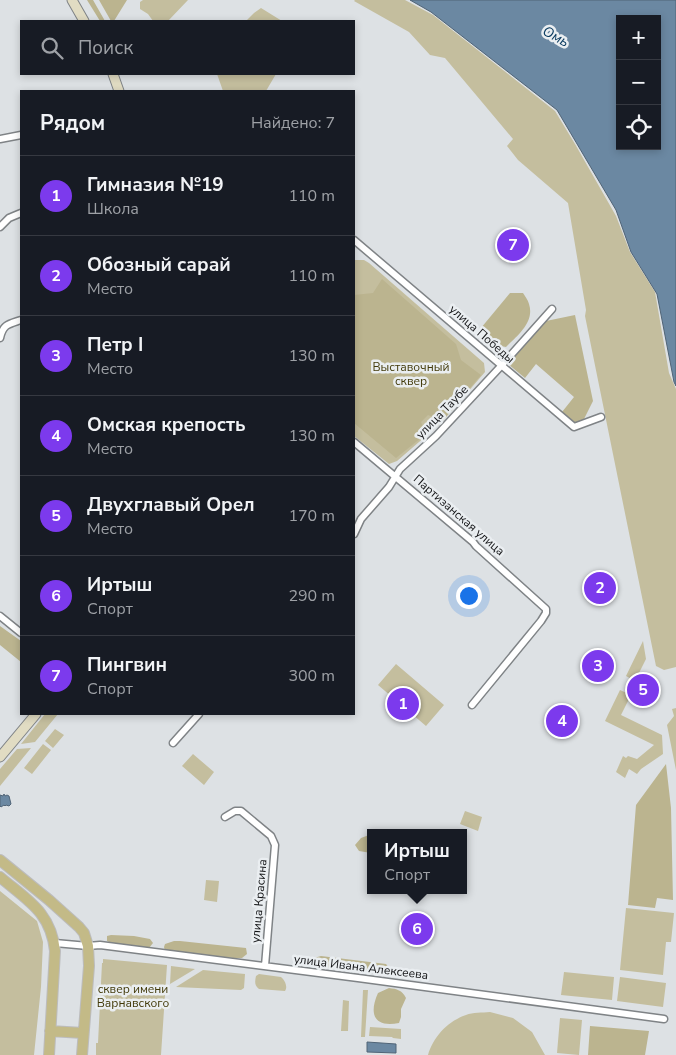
<!DOCTYPE html>
<html lang="ru">
<meta charset="utf-8">
<style>
:root{--surface:#171b24;--page:#242831;--text:#f1f3f6;--muted:#9ea1a6;--line:#363941;--accent:#7c3aed}
body{margin:0;font-family:"Nunito Sans",sans-serif;background:var(--page);color:var(--text)}
.controls{position:absolute;right:15px;top:15px;display:grid;overflow:hidden;border-radius:0px;box-shadow:0 2px 8px #0003}
.controls button{width:45px;height:45px;display:grid;place-items:center;padding:0;border:0;border-bottom:1px solid var(--line);background:var(--surface);color:var(--text);font:25px sans-serif}
.you{position:absolute;left:468px;top:595px;width:18px;height:18px;margin:-12px;border:4px solid #fff;border-radius:50%;background:#1a73e8;box-shadow:0 0 0 8px #1a73e833}
.badge{display:grid;place-items:center;width:32px;height:32px;border-radius:50%;background:var(--accent);color:#fff;font-size:16px;font-weight:700}
.pin{position:absolute;translate:-50% -50%;border:2px solid #fff;box-shadow:0 1px 5px #0006}
.popup{position:absolute;left:367px;top:829px;width:100px;height:65px;box-sizing:border-box;display:grid;place-content:center;border-radius:0px;background:var(--surface);filter:drop-shadow(0 1px 4px #0005);font-size:16px;white-space:nowrap;color:var(--muted)}
.popup b{font-size:19px;color:var(--text)}
.popup::after{content:'';position:absolute;left:50%;top:100%;margin-left:-10px;border:10px solid transparent;border-top-color:var(--surface)}
.list{margin:0;padding:0;list-style:none}
h2{display:flex;justify-content:space-between;align-items:center;height:65px;margin:0;padding:0 20px;font-size:21px}
h2 small{font-size:16px;font-weight:400;color:var(--muted)}
.list li{display:grid;grid-template-columns:32px 1fr auto;gap:15px;align-items:center;box-sizing:border-box;height:80px;padding:0 20px;border-top:1px solid var(--line)}
.list b{display:block;font-size:19px;white-space:nowrap}
.list p{margin:0;font-size:16px;white-space:nowrap;color:var(--muted)}
.list em{font-size:16px;font-style:normal;color:var(--muted)}
.icon{flex:none;width:28px;height:28px;fill:none;stroke:currentColor;stroke-width:2;stroke-linecap:round;stroke-linejoin:round}
.map{position:relative;flex:none;width:676px;height:1055px;overflow:hidden}
.search{position:absolute;background:var(--surface);box-shadow:0 2px 8px #0003;left:20px;top:20px;width:335px;height:55px;display:flex;align-items:center;gap:12px;box-sizing:border-box;padding:0 18px;border-radius:0px;color:var(--muted);font-size:19px}
.panel{position:absolute;background:var(--surface);box-shadow:0 2px 8px #0003;left:20px;top:90px;width:335px;height:625px;border-radius:0px}
.map>svg:first-child{display:block}
.green{fill:#c4be9e}
.forest{fill:#bbb48f}
.water{fill:#6b88a2;stroke:#506477;fill-rule:evenodd}
.lines{fill:none;stroke-linecap:round;stroke-linejoin:round}
.street-casing{stroke:#7f8386;stroke-width:9}
.secondary-casing{stroke:#7f8386;stroke-width:11}
.primary-casing{stroke:#bcbcbd;stroke-width:12}
.street{stroke:#fff;stroke-width:6}
.secondary{stroke:#e1dcc3;stroke-width:9}
.primary{stroke:#c3ba87;stroke-width:10}
.labels{text-anchor:middle;stroke-width:5;stroke-linejoin:round;paint-order:stroke}
.street-label{font-size:12px;fill:#101113;stroke:#eaeef1}
.park-label{font-size:12px;fill:#423a0a;stroke:#eaeef1}
.water-label{font-size:14px;font-style:italic;fill:#0a3b60;stroke:#eaeef1}
</style>
<div class="map">
<svg width="676" height="1055" viewBox="0 0 676 1055">
<rect width="100%" height="100%" fill="#dde1e4"/>
<path class="green" d="M 143,0 L 188,0 L 168,21 L 153,21 L 148,14 L 140,9 L 140,2 Z
M 355,0 L 405,0 L 433,15 L 555,111 L 575,144 L 616,216 L 630,252 L 655,292 L 669,373 L 676,389 L 676,667 L 664,670 L 656,666 L 585,316 L 586,310 L 568,203 L 518,160 L 507,146 L 513,139 L 445,58 L 430,55 L 409,32 L 354,1 Z
M 261,8 L 282,21 L 246,21 L 254,13 Z
M 217,74 L 276,74 L 266,91 L 223,91 Z
M 354,260 L 364,260 L 369,263 L 484,363 L 485,372 L 441,423 L 397,461 L 389,464 L 354,436 Z
M 643,641 L 646,659 L 635,681 L 626,676 Z
M 396,664 L 444,705 L 426,726 L 378,685 Z
M 620,690 L 631,695 L 621,715 L 662,735 L 663,754 L 641,769 L 637,774 L 629,769 L 625,778 L 616,772 L 623,756 L 626,758 L 628,756 L 637,759 L 654,745 L 605,721 Z
M 676,708 L 676,770 L 667,725 L 674,716 L 672,709 Z
M 45,714 L 58,714 L 35,742 L 21,744 Z
M 55,729 L 64,735 L 53,748 L 45,741 Z
M 43,744 L 51,750 L 32,774 L 24,768 Z
M 31,748 L 0,786 L 0,769 L 17,749 Z
M 193,754 L 214,772 L 204,785 L 182,766 Z
M 465,811 L 482,817 L 478,831 L 460,824 Z
M 206,880 L 219,881 L 217,902 L 204,900 Z
M 0,891 L 37,921 L 43,942 L 41,987 L 34,1055 L 0,1055 Z
M 626,908 L 674,913 L 671,942 L 666,942 L 663,975 L 620,970 Z
M 103,959 L 167,965 L 161,1055 L 96,1055 L 96,1043 L 98,1043 L 102,963 L 103,963 Z
M 171,966 L 195,969 L 170,984 Z
M 203,970 L 245,974 L 244,988 L 241,990 L 176,987 Z
M 564,972 L 614,977 L 612,1000 L 561,995 Z
M 259,974 L 281,977 C 285,980 288,987 285,991 L 259,989 C 254,985 255,981 256,976 Z
M 620,977 L 666,983 L 663,1007 L 617,1001 Z
M 363,990 L 368,990 L 365,1037 L 361,1037 Z
M 343,1000 L 349,1001 L 348,1031 L 341,1031 Z
M 490,1012 L 513,1018 L 532,1032 L 545,1055 L 428,1055 C 433,1037 448,1021 466,1015 C 473,1012 482,1013 490,1012 Z
M 560,1018 L 582,1020 L 579,1055 L 557,1053 Z
M 370,1027 L 401,1029 L 401,1039 L 393,1038 L 392,1037 L 369,1036 Z"/>
<path class="forest" d="M 87,0 L 93,0 L 105,21 L 100,21 Z
M 99,0 L 127,0 L 114,21 L 111,21 Z
M 382,279 L 456,344 L 461,360 L 481,375 L 442,421 L 428,415 L 421,422 L 426,434 L 396,458 L 354,423 L 354,295 L 373,293 Z
M 510,293 L 523,293 C 525,296 528,300 529,304 C 535,322 517,336 506,347 C 495,345 485,341 476,334 Z
M 575,315 L 593,401 L 584,419 L 574,423 L 562,412 L 574,397 L 536,364 L 525,378 L 508,364 L 546,321 Z
M 0,626 L 21,641 L 21,662 L 0,645 Z
M 666,764 L 671,808 L 673,900 L 657,898 L 655,908 L 628,905 L 636,805 Z
M 369,835 L 371,835 L 371,853 L 359,851 L 355,845 L 361,838 Z
M 111,935 L 134,936 L 150,939 L 153,943 L 149,948 L 143,948 L 111,943 L 107,941 L 107,936 Z
M 174,941 L 180,941 L 246,948 L 247,954 L 242,958 L 234,958 L 175,953 L 165,951 L 164,947 L 165,944 Z
M 321,956 L 386,964 L 390,969 L 388,975 L 316,966 L 312,961 L 314,958 Z
M 389,988 C 397,989 402,990 406,998 L 401,1009 L 401,1017 L 399,1023 C 373,1028 369,1013 378,993 Z
M 590,1026 L 649,1031 L 645,1055 L 588,1055 Z"/>
<path class="water" d="M 410,0 L 676,0 L 676,386 L 674,382 L 657,294 L 631,252 L 616,210 L 557,110 L 431,12 ZM 620,19 L 657,19 L 657,146 L 620,146 Z
M 4,794 L 5,796 L 7,795 L 9,796 L 11,804 L 9,806 L 6,805 L 5,806 L 4,805 L 1,807 L 0,806 L 0,795 L 3,796 Z
M 367,1042 L 396,1044 L 396,1053 L 367,1052 Z"/>
<g class="lines">
<defs>
<path id="street" d="M 0,139 L 21,135
M 0,227 L 9,218 L 21,213
M 354,240 L 574,427 L 601,417
M 0,338 C 3,324 9,324 21,320
M 354,442 L 473,542 L 476,546 L 546,609 L 546,613 L 541,621 L 472,705
M 354,534 L 361,519 L 389,487 L 400,469 L 436,436 L 502,365 L 552,309
M 0,616 L 21,633
M 173,743 L 199,714
M 225,817 L 235,811 L 241,811 L 271,836 L 275,845 L 265,966
M 55,943 L 88,946 L 100,945 L 358,978 L 664,1019"/>
<path id="secondary" d="M 72,0 L 84,21
M 113,74 L 119,91
M 0,757 L 36,714"/>
<path id="primary" d="M 0,860 L 49,900 L 79,927 L 84,933 L 88,946 L 89,966 L 82,1055
M 0,877 C 27,900 51,912 55,951 L 49,1055
M 50,1031 L 83,1033"/>
</defs>
<use href="#street" class="street-casing"/>
<use href="#secondary" class="secondary-casing"/>
<use href="#primary" class="primary-casing"/>
<use href="#street" class="street"/>
<use href="#secondary" class="secondary"/>
<use href="#primary" class="primary"/>
</g>
<g class="labels">
<g class="street-label">
<text transform="translate(482 334) rotate(41)" y="4">улица Победы</text>
<text transform="translate(442 412) rotate(-46)" y="4">улица Таубе</text>
<text transform="translate(459 515) rotate(41)" y="4">Партизанская улица</text>
<text transform="translate(259 901) rotate(-85)" y="4">улица Красина</text>
<text transform="translate(361 967) rotate(7)" y="4">улица Ивана Алексеева</text>
</g>
<g class="park-label">
<text x="411" y="371">Выставочный<tspan x="411" dy="14">сквер</tspan></text>
<text x="133" y="993">сквер имени<tspan x="133" dy="14">Варнавского</tspan></text>
</g>
<g class="water-label">
<text transform="translate(556 36) rotate(29)" y="5">Омь</text>
</g>
</g>
</svg>
<div class="controls">
<button>+</button>
<button>−</button>
<button><svg class="icon" aria-label="locate" viewBox="0 0 24 24"><circle cx="12" cy="12" r="6"/><path d="M12 2v4M12 18v4M2 12h4M18 12h4"/></svg></button>
</div>
<div class="you"></div>
<div class="pin badge" style="left:403px;top:704px">1</div>
<div class="pin badge" style="left:600px;top:588px">2</div>
<div class="pin badge" style="left:598px;top:666px">3</div>
<div class="pin badge" style="left:562px;top:721px">4</div>
<div class="pin badge" style="left:643px;top:690px">5</div>
<div class="pin badge" style="left:417px;top:929px">6</div>
<div class="popup"><b>Иртыш</b>Спорт</div>
<div class="pin badge" style="left:513px;top:245px">7</div>
<div class="search"><svg class="icon" aria-label="search" viewBox="0 0 24 24"><circle cx="10" cy="10" r="6"/><path d="M15 15l6 6"/></svg>Поиск</div>
<section class="panel">
<h2>Рядом<small>Найдено: 7</small></h2>
<ul class="list">
<li><span class="badge">1</span><div><b>Гимназия №19</b><p>Школа</p></div><em>110 m</em></li>
<li><span class="badge">2</span><div><b>Обозный сарай</b><p>Место</p></div><em>110 m</em></li>
<li><span class="badge">3</span><div><b>Петр I</b><p>Место</p></div><em>130 m</em></li>
<li><span class="badge">4</span><div><b>Омская крепость</b><p>Место</p></div><em>130 m</em></li>
<li><span class="badge">5</span><div><b>Двухглавый Орел</b><p>Место</p></div><em>170 m</em></li>
<li><span class="badge">6</span><div><b>Иртыш</b><p>Спорт</p></div><em>290 m</em></li>
<li><span class="badge">7</span><div><b>Пингвин</b><p>Спорт</p></div><em>300 m</em></li>
</ul>
</section>
</div>
